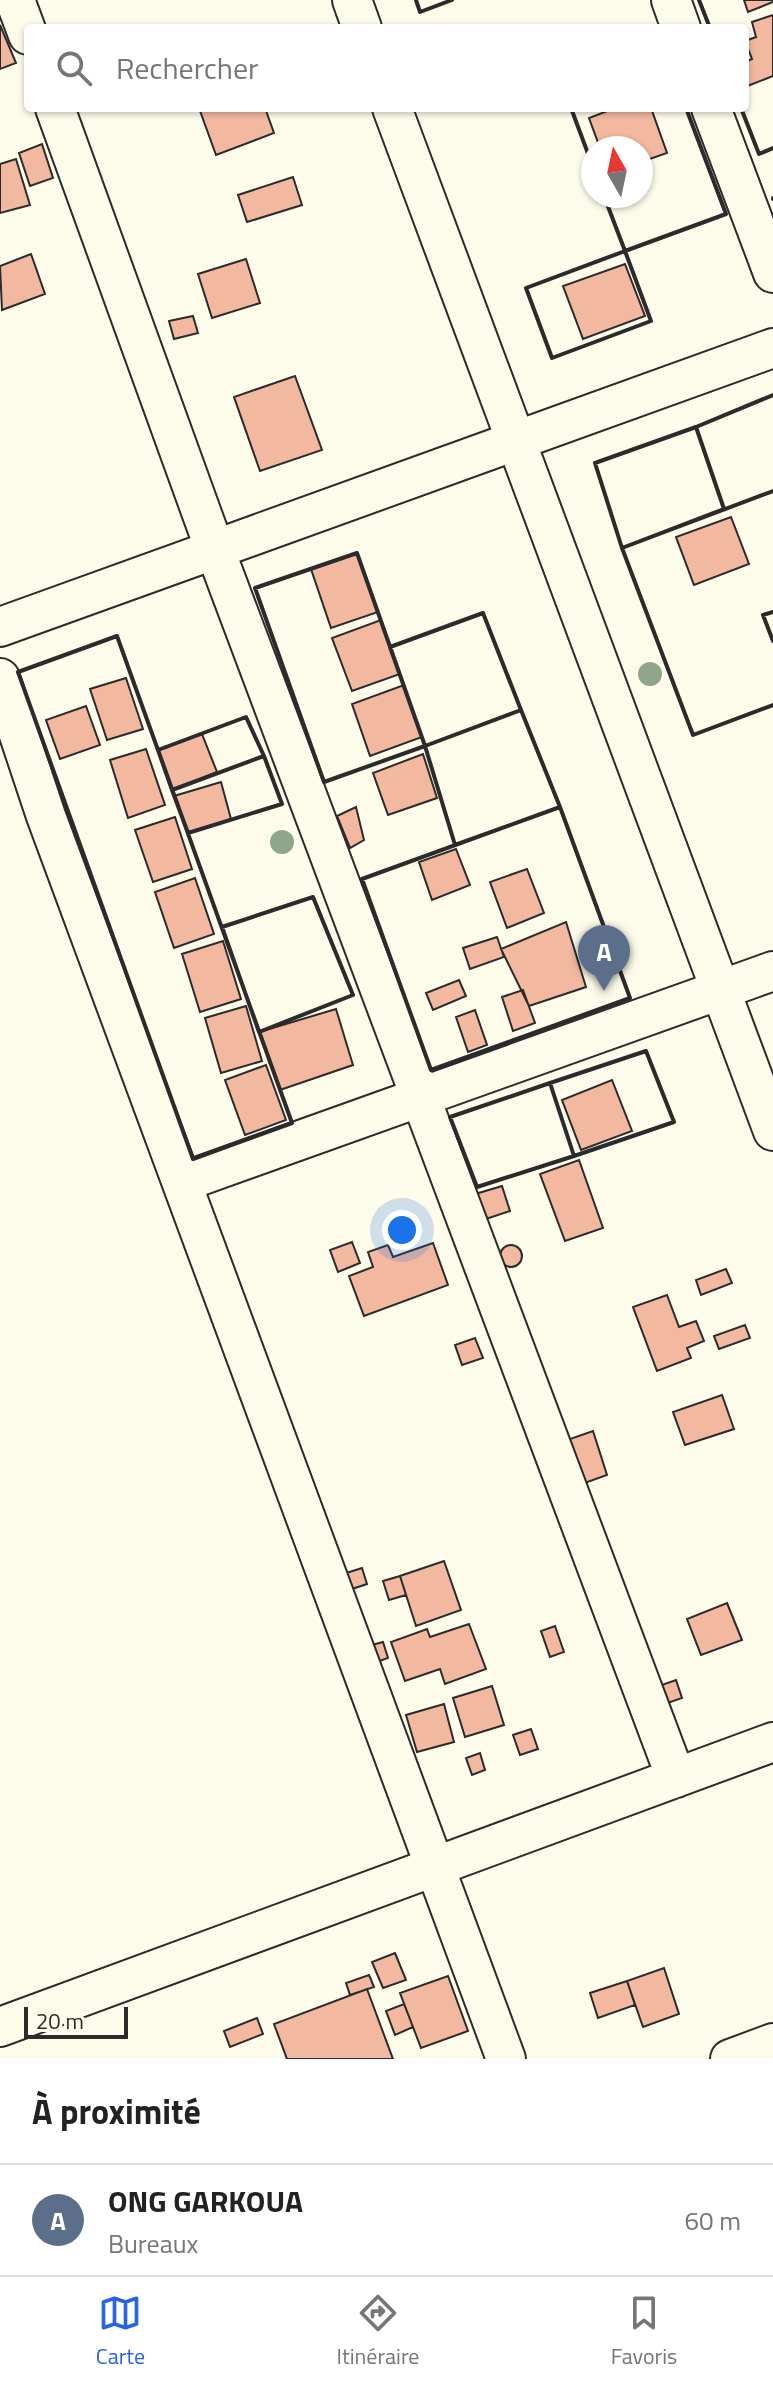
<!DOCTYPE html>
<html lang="fr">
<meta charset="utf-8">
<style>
:root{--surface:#fff;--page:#f6f6f6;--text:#222;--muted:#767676;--line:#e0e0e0;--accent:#2563eb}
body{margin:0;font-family:"Titillium Web",sans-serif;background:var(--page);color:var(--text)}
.compass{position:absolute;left:581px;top:136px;width:72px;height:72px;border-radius:50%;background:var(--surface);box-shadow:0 2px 6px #0004;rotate:351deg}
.scale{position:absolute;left:24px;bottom:20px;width:104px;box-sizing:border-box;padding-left:8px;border:4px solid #2b2b2b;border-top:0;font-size:22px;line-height:28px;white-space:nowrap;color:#2b2b2b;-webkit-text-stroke:6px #fdfbea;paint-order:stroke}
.you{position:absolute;left:402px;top:1230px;width:28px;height:28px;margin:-20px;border:6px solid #fff;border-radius:50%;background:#1a73e8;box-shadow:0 0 0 12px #1a73e833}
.badge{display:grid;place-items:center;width:52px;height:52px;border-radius:50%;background:var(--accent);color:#fff;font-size:26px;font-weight:700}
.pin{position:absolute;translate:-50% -66px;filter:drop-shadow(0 2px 4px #0008)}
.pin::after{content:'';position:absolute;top:42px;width:28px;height:24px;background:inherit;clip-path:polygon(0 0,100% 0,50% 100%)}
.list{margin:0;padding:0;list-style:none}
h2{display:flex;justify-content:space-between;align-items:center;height:104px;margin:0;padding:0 32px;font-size:34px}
h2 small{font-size:26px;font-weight:400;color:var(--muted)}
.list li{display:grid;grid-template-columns:52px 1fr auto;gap:24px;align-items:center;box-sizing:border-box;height:112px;padding:0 32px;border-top:2px solid var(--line)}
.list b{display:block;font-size:30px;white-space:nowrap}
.list p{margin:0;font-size:26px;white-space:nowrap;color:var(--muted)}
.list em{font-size:26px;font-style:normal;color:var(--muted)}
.icon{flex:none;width:44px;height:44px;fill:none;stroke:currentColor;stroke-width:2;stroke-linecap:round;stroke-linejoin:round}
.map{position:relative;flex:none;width:773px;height:2059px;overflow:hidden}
.search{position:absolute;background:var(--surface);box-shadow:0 2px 6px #0004;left:24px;right:24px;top:24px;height:88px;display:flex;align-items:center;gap:20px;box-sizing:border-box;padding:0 28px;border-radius:8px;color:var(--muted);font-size:30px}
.sheet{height:216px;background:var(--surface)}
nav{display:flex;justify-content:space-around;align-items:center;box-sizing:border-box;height:112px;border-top:2px solid var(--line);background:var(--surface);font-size:22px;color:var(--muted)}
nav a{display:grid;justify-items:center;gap:4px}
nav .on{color:var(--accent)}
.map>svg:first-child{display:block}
.building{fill:#f2b8a0;stroke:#2b2b2b;stroke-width:2}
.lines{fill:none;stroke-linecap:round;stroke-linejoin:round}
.minor-casing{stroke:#2b2b2b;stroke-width:42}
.minor{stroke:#fdfbea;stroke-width:38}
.wall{stroke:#2b2b2b;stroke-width:4}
.tree{fill:#8ea78a}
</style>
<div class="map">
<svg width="773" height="2059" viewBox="0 0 773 2059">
<rect width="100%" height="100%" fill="#fdfbea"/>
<path class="building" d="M 744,0 L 773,0 L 773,2 L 748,12 Z
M 773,15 L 773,76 L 745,87 L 745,62 L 752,59 L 745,41 L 756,37 L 752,22 Z
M 0,25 L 16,63 L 0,69 Z
M 199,108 L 265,108 L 274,133 L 216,155 Z
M 615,108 L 651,108 L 667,153 L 641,162 L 641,148 L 600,148 L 589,118 Z
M 42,144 L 53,178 L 30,186 L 19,153 Z
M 16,159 L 30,205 L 0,213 L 0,164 Z
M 293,177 L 302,205 L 247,222 L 238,195 Z
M 31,254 L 45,294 L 2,310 L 0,266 Z
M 246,259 L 260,303 L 212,318 L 198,274 Z
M 625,264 L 645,316 L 583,339 L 563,286 Z
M 193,316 L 198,333 L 174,339 L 169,321 Z
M 295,376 L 322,450 L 260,471 L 234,397 Z
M 731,517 L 749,564 L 694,585 L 676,537 Z
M 357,553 L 378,612 L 331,628 L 311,569 Z
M 381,620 L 400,674 L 352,691 L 332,638 Z
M 126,678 L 143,729 L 107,740 L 90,689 Z
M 404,685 L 422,737 L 370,756 L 352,704 Z
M 86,706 L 100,745 L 60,759 L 46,720 Z
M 202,734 L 217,772 L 172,790 L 158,750 Z
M 146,749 L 165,805 L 128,818 L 110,760 Z
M 423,754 L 437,798 L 388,815 L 373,773 Z
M 221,782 L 231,819 L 188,833 L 174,796 Z
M 356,807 L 364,840 L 350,848 L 337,816 Z
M 175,817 L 192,869 L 153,882 L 135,830 Z
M 456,849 L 470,885 L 432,900 L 419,862 Z
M 527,869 L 544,913 L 507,928 L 490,882 Z
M 195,878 L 214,934 L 174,948 L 155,892 Z
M 566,922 L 586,987 L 529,1006 L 501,949 Z
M 497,937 L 504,957 L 470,969 L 463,948 Z
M 223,941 L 241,999 L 200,1012 L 182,954 Z
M 459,980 L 466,996 L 433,1010 L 426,993 Z
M 523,990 L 535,1023 L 513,1031 L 502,997 Z
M 246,1006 L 262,1061 L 221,1073 L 205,1018 Z
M 336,1009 L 353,1065 L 280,1090 L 259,1032 Z
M 475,1010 L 487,1045 L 468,1052 L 456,1017 Z
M 266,1065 L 286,1120 L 245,1135 L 225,1080 Z
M 612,1080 L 632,1131 L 581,1150 L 562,1100 Z
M 579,1160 L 603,1228 L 565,1241 L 540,1174 Z
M 502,1186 L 510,1211 L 480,1221 L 472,1195 Z
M 352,1242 L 360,1263 L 338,1272 L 330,1250 Z
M 433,1243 L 448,1285 L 364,1316 L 349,1276 L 373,1267 L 368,1252 L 388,1245 L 393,1257 Z
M500 1256a11 11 0 1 1 22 0a11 11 0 1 1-22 0Z
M 726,1269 L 732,1283 L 701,1295 L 696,1280 Z
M 667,1295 L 679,1327 L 696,1321 L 704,1341 L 687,1348 L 691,1358 L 657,1371 L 633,1307 Z
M 745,1325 L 750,1338 L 719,1349 L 714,1336 Z
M 475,1338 L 483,1358 L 462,1365 L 455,1345 Z
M 722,1395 L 734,1429 L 685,1445 L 673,1412 Z
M 593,1431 L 607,1475 L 582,1484 L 567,1440 Z
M 444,1561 L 461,1610 L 416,1626 L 400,1576 Z
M 362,1568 L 367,1584 L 346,1591 L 340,1575 Z
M 400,1576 L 406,1595 L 389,1600 L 383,1581 Z
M 727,1603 L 742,1640 L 701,1655 L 687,1619 Z
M 469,1624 L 486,1669 L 445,1684 L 440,1669 L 405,1681 L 391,1642 L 427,1629 L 430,1637 Z
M 555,1626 L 564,1652 L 550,1657 L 541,1631 Z
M 383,1642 L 388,1658 L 374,1663 L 368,1646 Z
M 676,1680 L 682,1698 L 662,1705 L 656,1687 Z
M 492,1686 L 504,1725 L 465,1737 L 453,1698 Z
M 444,1704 L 454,1742 L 417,1752 L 406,1715 Z
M 531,1729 L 538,1749 L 520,1755 L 513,1735 Z
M 480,1753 L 485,1770 L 472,1775 L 466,1758 Z
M 395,1953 L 406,1980 L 383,1988 L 372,1962 Z
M 664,1968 L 679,2014 L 643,2027 L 627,1981 Z
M 369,1975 L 374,1987 L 350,1995 L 346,1983 Z
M 448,1976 L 468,2031 L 421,2048 L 400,1993 Z
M 627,1981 L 635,2005 L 598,2018 L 590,1993 Z
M 367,1989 L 393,2059 L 287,2059 L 274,2024 Z
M 404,2004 L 413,2027 L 395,2035 L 386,2011 Z
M 257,2018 L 263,2034 L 230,2047 L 224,2031 Z"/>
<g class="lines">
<defs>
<path id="minor" d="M 15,0 L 28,35
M 352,0 L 362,28
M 671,0 L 681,28
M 55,108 L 215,550 L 676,1778
M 392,108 L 773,1131
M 711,108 L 773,273
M 0,627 L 773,348
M 0,678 L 46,816 L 506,2059
M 183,1182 L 773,971
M 0,2027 L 773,1742
M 730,2059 L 773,2043"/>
</defs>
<use href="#minor" class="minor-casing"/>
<use href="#minor" class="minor"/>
<path class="wall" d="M 416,0 L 420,12 L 452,0
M 699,0 L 710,28
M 571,108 L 593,167
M 741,108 L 759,154 L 773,148
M 604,196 L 625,251 L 726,214 L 686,108
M 773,198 L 773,199
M 625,251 L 651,321 L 552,358 L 526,288 Z
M 696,427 L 724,509 L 622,548 L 595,463 Z
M 697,430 L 696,427 L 773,395
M 773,491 L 622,548 L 693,735 L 773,705
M 357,553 L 425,746 L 324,782 L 255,588 Z
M 773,612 L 763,615 L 773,641
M 483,613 L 521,710 L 425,746 L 390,647 Z
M 117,636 L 292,1123 L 193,1159 L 18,672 Z
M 521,710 L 560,807 L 455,845 L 425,746 Z
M 246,717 L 264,756 L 172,790 L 158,750 Z
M 264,756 L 282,804 L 188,833 L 172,790 Z
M 560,807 L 630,998 L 431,1070 L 362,879 Z
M 313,897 L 353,995 L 259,1032 L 222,927 Z
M 646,1051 L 674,1122 L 574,1156 L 550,1083 Z
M 550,1083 L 574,1156 L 477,1187 L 450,1117 Z"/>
</g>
<g class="tree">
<circle cx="650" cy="674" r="12"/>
<circle cx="282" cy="842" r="12"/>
</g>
</svg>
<svg class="compass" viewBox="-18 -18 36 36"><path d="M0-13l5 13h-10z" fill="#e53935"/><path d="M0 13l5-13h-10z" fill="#767676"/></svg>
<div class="scale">20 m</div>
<div class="you"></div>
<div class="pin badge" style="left:604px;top:991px;background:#5c6f8a">A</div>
<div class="search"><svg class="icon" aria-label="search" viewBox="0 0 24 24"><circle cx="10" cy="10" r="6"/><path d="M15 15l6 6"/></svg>Rechercher</div>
</div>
<section class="sheet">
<h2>À proximité<small></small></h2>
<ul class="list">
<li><span class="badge" style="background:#5c6f8a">A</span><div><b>ONG GARKOUA</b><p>Bureaux</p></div><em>60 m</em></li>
</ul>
</section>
<nav>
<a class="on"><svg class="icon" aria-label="map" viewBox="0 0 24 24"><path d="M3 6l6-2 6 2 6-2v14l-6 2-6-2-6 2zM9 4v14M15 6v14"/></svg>Carte</a>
<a><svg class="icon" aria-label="directions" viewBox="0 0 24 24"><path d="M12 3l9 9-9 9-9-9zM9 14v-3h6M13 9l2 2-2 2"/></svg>Itinéraire</a>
<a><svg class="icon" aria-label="saved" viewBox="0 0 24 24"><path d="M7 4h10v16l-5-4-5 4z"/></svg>Favoris</a>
</nav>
